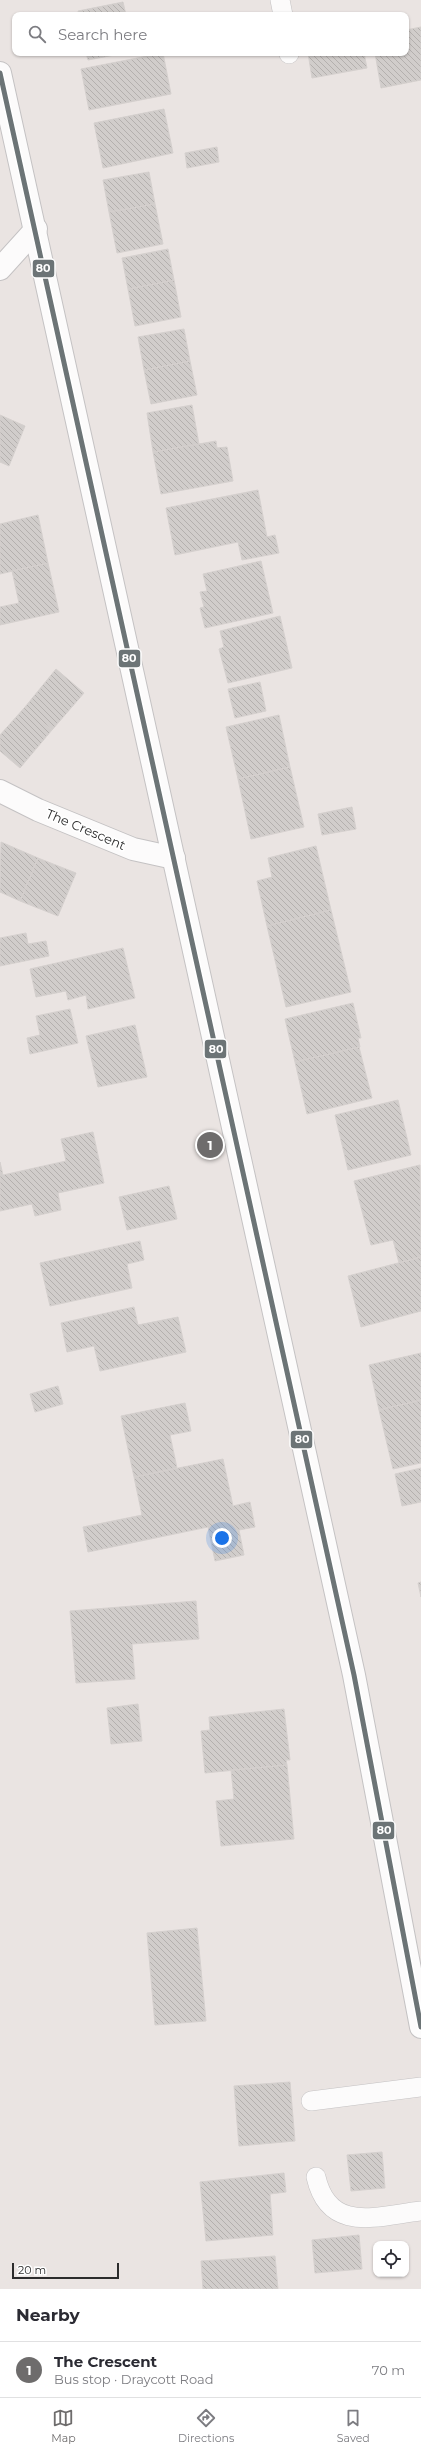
<!DOCTYPE html>
<meta charset="utf-8">
<style>
:root{--surface:#fff;--page:#f2f2f3;--text:#2b2b33;--muted:#7c7c81;--line:#e1e1e2;--accent:#6e6c6c}
body{margin:0;font-family:Montserrat,sans-serif;background:var(--page);color:var(--text)}
.controls{position:absolute;right:12px;bottom:12px;display:grid;overflow:hidden;border-radius:8px;box-shadow:0 1px 3px #0004}
.controls button{width:36px;height:36px;display:grid;place-items:center;padding:0;border:0;border-bottom:1px solid var(--line);background:var(--surface);color:var(--text);font:20px sans-serif}
.scale{position:absolute;left:12px;bottom:10px;width:107px;box-sizing:border-box;padding-left:4px;border:2px solid #2c2c2c;border-top:0;font-size:11px;line-height:14px;white-space:nowrap;color:#2c2c2c;-webkit-text-stroke:3px #fff;paint-order:stroke}
.you{position:absolute;left:222px;top:1538px;width:14px;height:14px;margin:-10px;border:3px solid #fff;border-radius:50%;background:#1a73e8;box-shadow:0 0 0 6px #1a73e833}
.badge{display:grid;place-items:center;width:26px;height:26px;border-radius:50%;background:var(--accent);color:#fff;font-size:13px;font-weight:700}
.pin{position:absolute;translate:-50% -50%;border:2px solid #fff;box-shadow:0 1px 4px #0006}
.list{margin:0;padding:0;list-style:none}
h2{display:flex;justify-content:space-between;align-items:center;height:52px;margin:0;padding:0 16px;font-size:17px}
h2 small{font-size:13px;font-weight:400;color:var(--muted)}
.list li{display:grid;grid-template-columns:26px 1fr auto;gap:12px;align-items:center;box-sizing:border-box;height:56px;padding:0 16px;border-top:1px solid var(--line)}
.list b{display:block;font-size:15px;white-space:nowrap}
.list p{margin:0;font-size:13px;white-space:nowrap;color:var(--muted)}
.list em{font-size:13px;font-style:normal;color:var(--muted)}
.icon{flex:none;width:22px;height:22px;fill:none;stroke:currentColor;stroke-width:2;stroke-linecap:round;stroke-linejoin:round}
.map{position:relative;flex:none;width:421px;height:2289px;overflow:hidden}
.search{position:absolute;background:var(--surface);box-shadow:0 1px 3px #0004;left:12px;right:12px;top:12px;height:44px;display:flex;align-items:center;gap:10px;box-sizing:border-box;padding:0 14px;border-radius:8px;color:var(--muted);font-size:15px}
.sheet{height:108px;background:var(--surface)}
nav{display:flex;justify-content:space-around;align-items:center;box-sizing:border-box;height:56px;border-top:1px solid var(--line);background:var(--surface);font-size:11px;color:var(--muted)}
nav a{display:grid;justify-items:center;gap:2px}
nav .on{color:var(--accent)}
.map>svg:first-child{display:block}
.building{fill:url(#building-back-hatch);stroke:#d5d0ce}
.lines{fill:none;stroke-linecap:round;stroke-linejoin:round}
.service-casing{stroke:#c4c2c3;stroke-width:20}
.minor-casing{stroke:#c4c2c3;stroke-width:24}
.tertiary-casing{stroke:#c4c2c3;stroke-width:24}
.service{stroke:#fcfbfb;stroke-width:19}
.minor{stroke:#fcfbfb;stroke-width:22}
.tertiary{stroke:#fcfbfb;stroke-width:22}
.bus-1-casing{stroke:#fff;stroke-width:8}
.bus-1{stroke:#6c7476;stroke-width:5}
.labels{text-anchor:middle;stroke-width:3.5;stroke-linejoin:round;paint-order:stroke}
.street-label{font-size:13px;fill:#2c2c2c;stroke:#fff}
.line-badge{stroke:#fff;stroke-width:1.5}
.badge-label{font-size:11px;text-anchor:middle;font-weight:bold;fill:#fff}
</style>
<div class="map">
<svg width="421" height="2289" viewBox="0 0 421 2289">
<defs>
<pattern id="building-back-hatch" width="6" height="6" patternUnits="userSpaceOnUse"><rect width="6" height="6" fill="#d1cdcb"/><path d="M-1 5l2 2M0 0l6 6M5-1l2 2" fill="none" stroke="#b4b0ae"/></pattern>
</defs>
<rect width="100%" height="100%" fill="#eae4e2"/>
<path class="building" d="M 123,2 L 126,15 L 79,15 L 78,11 Z
M 421,27 L 421,80 L 381,88 L 375,53 L 406,53 L 406,30 Z
M 86,53 L 125,53 L 88,60 Z
M 163,53 L 171,94 L 89,110 L 81,69 Z
M 308,53 L 364,53 L 367,68 L 312,78 Z
M 164,109 L 173,153 L 103,168 L 94,123 Z
M 217,147 L 219,162 L 187,168 L 185,153 Z
M 149,172 L 155,204 L 109,212 L 103,180 Z
M 155,204 L 163,244 L 117,253 L 109,212 Z
M 168,249 L 174,280 L 128,289 L 122,258 Z
M 174,280 L 181,317 L 135,326 L 128,289 Z
M 184,329 L 190,361 L 144,370 L 138,337 Z
M 190,361 L 197,395 L 151,404 L 144,370 Z
M 192,405 L 199,444 L 153,452 L 147,413 Z
M 0,415 L 25,426 L 9,466 L 0,462 Z
M 216,441 L 217,448 L 227,447 L 233,481 L 161,494 L 153,452 Z
M 258,490 L 267,537 L 275,535 L 279,553 L 242,560 L 238,542 L 175,555 L 166,508 Z
M 38,515 L 48,563 L 0,574 L 0,524 Z
M 261,561 L 273,613 L 205,628 L 200,608 L 204,607 L 200,592 L 207,591 L 203,574 Z
M 48,563 L 59,612 L 0,625 L 0,607 L 19,603 L 12,571 Z
M 280,616 L 292,668 L 228,683 L 219,649 L 224,647 L 220,631 Z
M 56,669 L 84,693 L 52,730 L 25,707 Z
M 260,682 L 266,711 L 235,718 L 228,689 Z
M 25,707 L 52,730 L 20,768 L 0,751 L 0,735 Z
M 279,715 L 290,767 L 238,779 L 226,727 Z
M 290,767 L 304,827 L 251,839 L 238,779 Z
M 352,807 L 356,829 L 322,835 L 318,814 Z
M 1,842 L 38,858 L 20,901 L 0,892 Z
M 316,846 L 331,910 L 267,926 L 257,881 L 272,877 L 268,858 Z
M 38,858 L 76,873 L 58,916 L 20,901 Z
M 331,910 L 351,992 L 286,1007 L 267,926 Z
M 26,933 L 28,944 L 46,941 L 49,956 L 0,966 L 0,938 Z
M 123,948 L 135,998 L 88,1009 L 86,995 L 68,1000 L 66,991 L 36,997 L 30,969 Z
M 353,1003 L 361,1038 L 358,1038 L 360,1047 L 295,1062 L 285,1019 Z
M 70,1009 L 78,1043 L 30,1054 L 27,1038 L 40,1035 L 36,1016 Z
M 135,1025 L 147,1077 L 98,1087 L 86,1036 Z
M 359,1047 L 372,1098 L 307,1114 L 295,1062 Z
M 398,1100 L 411,1155 L 348,1170 L 335,1115 Z
M 93,1132 L 104,1183 L 58,1193 L 61,1210 L 35,1216 L 32,1204 L 0,1211 L 0,1162 L 3,1175 L 66,1161 L 61,1139 Z
M 420,1165 L 421,1257 L 399,1263 L 393,1240 L 371,1245 L 354,1181 Z
M 169,1186 L 177,1219 L 127,1230 L 119,1197 Z
M 140,1241 L 144,1260 L 127,1264 L 132,1288 L 50,1306 L 40,1263 Z
M 421,1257 L 421,1311 L 361,1327 L 348,1276 Z
M 134,1307 L 138,1325 L 178,1317 L 186,1352 L 100,1371 L 94,1346 L 67,1352 L 61,1323 Z
M 421,1353 L 421,1400 L 379,1410 L 369,1365 Z
M 58,1386 L 63,1404 L 35,1412 L 30,1394 Z
M 421,1400 L 421,1463 L 393,1469 L 379,1410 Z
M 185,1403 L 191,1431 L 170,1435 L 177,1468 L 134,1477 L 121,1416 Z
M 223,1459 L 233,1506 L 250,1502 L 255,1527 L 239,1530 L 244,1555 L 215,1561 L 208,1527 L 88,1552 L 83,1527 L 142,1515 L 134,1477 Z
M 421,1468 L 421,1502 L 402,1506 L 395,1474 Z
M 421,1582 L 421,1597 L 418,1583 Z
M 196,1601 L 199,1639 L 132,1644 L 135,1679 L 76,1683 L 70,1611 Z
M 138,1704 L 142,1741 L 111,1744 L 107,1708 Z
M 284,1709 L 290,1760 L 286,1760 L 287,1765 L 205,1773 L 201,1731 L 210,1730 L 209,1717 Z
M 287,1765 L 294,1839 L 221,1846 L 216,1801 L 234,1799 L 231,1770 Z
M 197,1928 L 206,2021 L 155,2025 L 147,1933 Z
M 290,2082 L 295,2141 L 239,2146 L 234,2086 Z
M 382,2152 L 385,2188 L 351,2191 L 347,2155 Z
M 284,2173 L 286,2192 L 270,2194 L 273,2235 L 206,2241 L 200,2182 Z
M 359,2235 L 362,2269 L 315,2273 L 312,2240 Z
M 275,2256 L 278,2289 L 203,2289 L 201,2261 Z"/>
<g class="lines">
<defs>
<path id="service" d="M 280,0 L 283,15
M 289,53 L 289,54
M 311,2101 L 421,2087
M 316,2177 C 329,2234 377,2216 421,2211"/>
<path id="minor" d="M 0,269 L 36,229
M 0,791 L 38,810 L 133,849 L 174,858"/>
<path id="tertiary" d="M 0,73 L 354,1675 L 421,2027"/>
</defs>
<use href="#service" class="service-casing"/>
<use href="#minor" class="minor-casing"/>
<use href="#tertiary" class="tertiary-casing"/>
<use href="#service" class="service"/>
<use href="#minor" class="minor"/>
<use href="#tertiary" class="tertiary"/>
<defs>
<path id="bus-1" d="M 0,73 L 354,1675 L 421,2027"/>
</defs>
<use href="#bus-1" class="bus-1-casing"/>
<use href="#bus-1" class="bus-1"/>
</g>
<g class="labels">
<g class="street-label">
<text transform="translate(86 829) rotate(23)" y="5">The Crescent</text>
</g>
</g>
<g class="line-badge">
<rect x="32" y="259" width="23" height="19" rx="4" fill="#6c7476"/>
<rect x="118" y="649" width="23" height="19" rx="4" fill="#6c7476"/>
<rect x="204" y="1039" width="23" height="20" rx="4" fill="#6c7476"/>
<rect x="290" y="1430" width="23" height="19" rx="4" fill="#6c7476"/>
<rect x="372" y="1821" width="23" height="19" rx="4" fill="#6c7476"/>
</g>
<g class="badge-label">
<text x="43" y="272">80</text>
<text x="129" y="662">80</text>
<text x="216" y="1053">80</text>
<text x="302" y="1443">80</text>
<text x="384" y="1834">80</text>
</g>
</svg>
<div class="controls">
<button><svg class="icon" aria-label="locate" viewBox="0 0 24 24"><circle cx="12" cy="12" r="6"/><path d="M12 2v4M12 18v4M2 12h4M18 12h4"/></svg></button>
</div>
<div class="scale">20 m</div>
<div class="you"></div>
<div class="pin badge" style="left:210px;top:1145px">1</div>
<div class="search"><svg class="icon" aria-label="search" viewBox="0 0 24 24"><circle cx="10" cy="10" r="6"/><path d="M15 15l6 6"/></svg>Search here</div>
</div>
<section class="sheet">
<h2>Nearby<small></small></h2>
<ul class="list">
<li><span class="badge">1</span><div><b>The Crescent</b><p>Bus stop · Draycott Road</p></div><em>70 m</em></li>
</ul>
</section>
<nav>
<a class="on"><svg class="icon" aria-label="map" viewBox="0 0 24 24"><path d="M3 6l6-2 6 2 6-2v14l-6 2-6-2-6 2zM9 4v14M15 6v14"/></svg>Map</a>
<a><svg class="icon" aria-label="directions" viewBox="0 0 24 24"><path d="M12 3l9 9-9 9-9-9zM9 14v-3h6M13 9l2 2-2 2"/></svg>Directions</a>
<a><svg class="icon" aria-label="saved" viewBox="0 0 24 24"><path d="M7 4h10v16l-5-4-5 4z"/></svg>Saved</a>
</nav>
